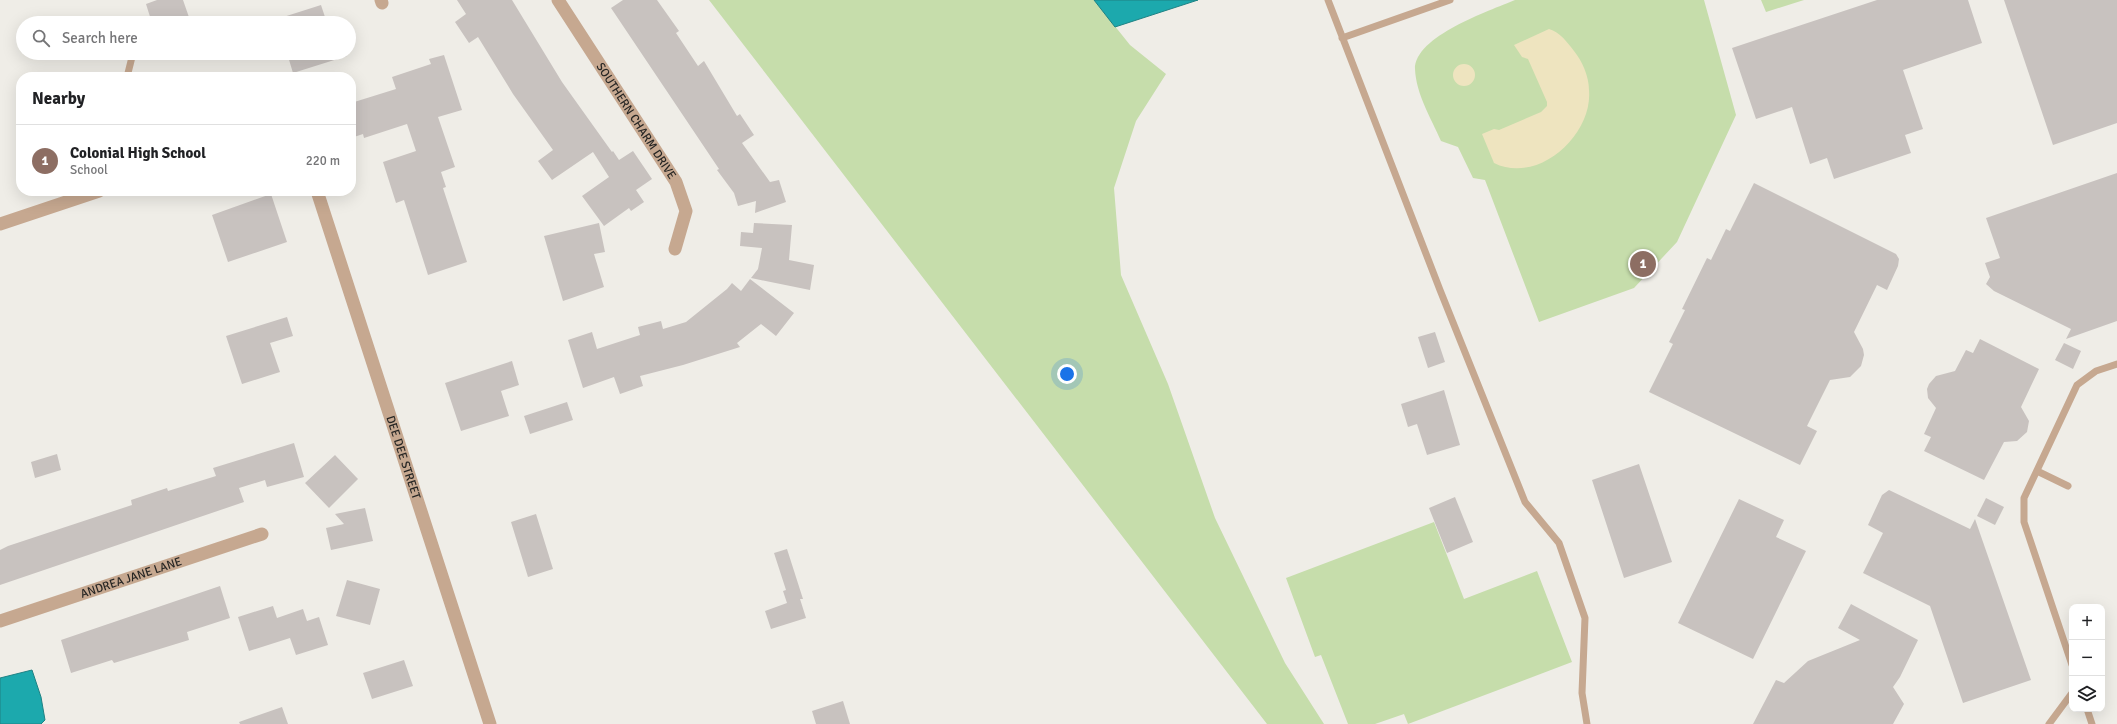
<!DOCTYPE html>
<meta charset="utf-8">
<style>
:root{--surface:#fff;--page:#f2f2f2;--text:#202124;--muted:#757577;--line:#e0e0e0;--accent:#725cd6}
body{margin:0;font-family:Signika,sans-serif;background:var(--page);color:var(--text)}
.controls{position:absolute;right:12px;bottom:12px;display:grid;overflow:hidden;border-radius:8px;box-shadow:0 4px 16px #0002}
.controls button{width:36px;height:36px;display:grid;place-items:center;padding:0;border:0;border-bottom:1px solid var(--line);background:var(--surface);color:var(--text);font:20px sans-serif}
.you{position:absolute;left:1067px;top:374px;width:14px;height:14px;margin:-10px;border:3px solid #fff;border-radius:50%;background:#1a73e8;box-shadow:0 0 0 6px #1a73e833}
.badge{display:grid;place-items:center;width:26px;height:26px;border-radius:50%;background:var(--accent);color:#fff;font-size:13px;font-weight:700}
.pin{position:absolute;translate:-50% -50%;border:2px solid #fff;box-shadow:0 1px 4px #0006}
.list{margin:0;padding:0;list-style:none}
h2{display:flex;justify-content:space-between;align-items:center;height:52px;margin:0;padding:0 16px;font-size:17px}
h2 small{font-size:13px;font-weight:400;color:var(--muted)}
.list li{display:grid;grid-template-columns:26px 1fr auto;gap:12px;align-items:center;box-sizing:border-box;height:72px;padding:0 16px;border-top:1px solid var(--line)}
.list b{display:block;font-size:15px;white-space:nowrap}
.list p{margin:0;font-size:13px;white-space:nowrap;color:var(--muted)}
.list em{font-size:13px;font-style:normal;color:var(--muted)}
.icon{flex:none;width:22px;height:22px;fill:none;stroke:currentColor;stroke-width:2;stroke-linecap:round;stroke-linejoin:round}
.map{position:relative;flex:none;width:2117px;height:724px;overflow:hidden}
.search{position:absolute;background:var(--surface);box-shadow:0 4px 16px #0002;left:16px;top:16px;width:340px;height:44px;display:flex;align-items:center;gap:10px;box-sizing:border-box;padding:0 14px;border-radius:22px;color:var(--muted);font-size:15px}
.panel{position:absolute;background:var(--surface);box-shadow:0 4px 16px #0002;left:16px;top:72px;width:340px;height:124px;border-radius:16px}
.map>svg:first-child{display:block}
.green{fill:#c6ddab}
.sand{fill:#eee4bf}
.water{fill:#1ca9ad;stroke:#1f8284}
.building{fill:#c8c2bf}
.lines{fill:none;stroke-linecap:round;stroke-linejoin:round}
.service{stroke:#c6a890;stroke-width:7}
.minor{stroke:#c6a890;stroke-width:13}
.labels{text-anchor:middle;stroke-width:3;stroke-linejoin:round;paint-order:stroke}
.street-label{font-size:12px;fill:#272624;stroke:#fcfbf4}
</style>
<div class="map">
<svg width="2117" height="724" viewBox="0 0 2117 724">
<rect width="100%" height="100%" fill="#efede7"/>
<path class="green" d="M 709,0 L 1094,0 L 1130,45 L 1166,74 L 1136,121 L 1114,188 L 1121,275 L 1168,384 L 1215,518 L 1285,663 L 1324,724 L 1267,724 Z
M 1515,0 L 1704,0 L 1736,115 L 1677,242 L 1634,288 L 1539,322 L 1485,180 L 1473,178 L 1458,147 L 1441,141 C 1431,118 1416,94 1415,69 C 1415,36 1489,11 1515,0 Z
M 1761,0 L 1804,0 L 1766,12 Z
M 1434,522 L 1464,599 L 1537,571 L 1572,662 L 1408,724 L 1404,714 L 1375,724 L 1348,724 L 1321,655 L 1315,657 L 1286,578 Z"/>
<path class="sand" d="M 1549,29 C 1560,32 1567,42 1574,51 C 1582,61 1589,76 1589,90 C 1593,135 1538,185 1494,163 L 1482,134 L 1494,129 L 1499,130 L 1541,112 L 1547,106 L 1547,102 L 1528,59 L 1522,57 L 1514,45 Z
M1453 75a11 11 0 1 1 22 0a11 11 0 1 1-22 0Z"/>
<path class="water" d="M 1094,0 L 1198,0 L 1115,27 Z
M 32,670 L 41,697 L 45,720 L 41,724 L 0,724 L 0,678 Z"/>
<path class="building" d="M 157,0 L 183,0 L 191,23 L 152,23 L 146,4 Z
M 457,0 L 512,0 L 562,82 L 612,152 L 613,151 L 619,160 L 633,151 L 652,179 L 636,190 L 644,202 L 631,211 L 629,208 L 604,226 L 582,196 L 609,177 L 593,152 L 552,180 L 538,161 L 553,150 L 513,94 L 478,37 L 469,43 L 455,22 L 466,14 Z
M 623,0 L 657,0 L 679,31 L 676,33 L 698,66 L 704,61 L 737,116 L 740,114 L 754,135 L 742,143 L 770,182 L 779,180 L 786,202 L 755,213 L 756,201 L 738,206 L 734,193 L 717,170 L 719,169 L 611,8 Z
M 1877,0 L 1968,0 L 1982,43 L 1903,70 L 1923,129 L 1905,135 L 1911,153 L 1834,179 L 1827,158 L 1810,164 L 1792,107 L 1756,119 L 1732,48 Z
M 2004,0 L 2117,0 L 2117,123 L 2053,145 Z
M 321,5 L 327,23 L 274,23 L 274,20 Z
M 287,53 L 347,53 L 347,56 L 293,73 Z
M 444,55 L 462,110 L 438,117 L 455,167 L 441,172 L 446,187 L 443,188 L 467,262 L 428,275 L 404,200 L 396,203 L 383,162 L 416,151 L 407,124 L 364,138 L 363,134 L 351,138 L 351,103 L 396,89 L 392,77 L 431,64 L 429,59 Z
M 2117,173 L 2117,321 L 2066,339 L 2071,329 L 1994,291 L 1986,284 L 1990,277 L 1985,263 L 2000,258 L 1986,218 Z
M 1754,183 L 1896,254 L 1899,259 L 1898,266 L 1887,290 L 1877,285 L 1854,332 L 1863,349 L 1864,355 L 1861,366 L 1850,377 L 1830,380 L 1807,426 L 1817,431 L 1800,465 L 1649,392 L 1673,344 L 1669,342 L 1685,310 L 1682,309 L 1707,258 L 1711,260 L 1726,229 L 1730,231 Z
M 271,194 L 287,242 L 228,262 L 212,215 Z
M 599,223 L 605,252 L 594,254 L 604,287 L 563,301 L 544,236 Z
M 754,223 L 792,225 L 789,260 L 814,265 L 810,290 L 751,278 L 758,269 L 762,248 L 740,246 L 741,232 L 753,233 Z
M 750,279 L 794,313 L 776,336 L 761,324 L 737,343 L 740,347 L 683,365 L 640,376 L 643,386 L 620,394 L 614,377 L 583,388 L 568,340 L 592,332 L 597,349 L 640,335 L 638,327 L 661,321 L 663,329 L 686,322 L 727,289 L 732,283 L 741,291 Z
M 287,317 L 293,336 L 270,343 L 280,372 L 242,384 L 226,336 Z
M 1435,332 L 1445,362 L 1428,368 L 1418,337 Z
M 1980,339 L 2039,369 L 2021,407 L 2029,421 L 2027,432 L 2017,441 L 2004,442 L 1984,480 L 1924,451 L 1931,437 L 1924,434 L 1936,408 L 1928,398 L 1927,389 L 1929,384 L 1936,376 L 1955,371 L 1966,350 L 1973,353 Z
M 2064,343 L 2081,351 L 2073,369 L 2055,360 Z
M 512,361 L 519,385 L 501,391 L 509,416 L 461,431 L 445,383 Z
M 1444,390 L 1460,445 L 1427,455 L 1417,424 L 1408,427 L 1401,404 Z
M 567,402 L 573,420 L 530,434 L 524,416 Z
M 294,443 L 304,477 L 267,487 L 265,480 L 239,488 L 244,502 L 0,585 L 0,550 L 8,546 L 132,505 L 131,500 L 167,488 L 168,491 L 216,476 L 213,468 Z
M 57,454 L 61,470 L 35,478 L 31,462 Z
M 335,455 L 358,479 L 329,508 L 305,483 Z
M 1639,464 L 1672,562 L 1624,578 L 1592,480 Z
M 1889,490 L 1970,529 L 1975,519 L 2031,680 L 1963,703 L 1930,606 L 1863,573 L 1883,533 L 1868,525 L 1882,495 Z
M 1455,497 L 1473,542 L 1447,553 L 1429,508 Z
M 1986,498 L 2004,507 L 1995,525 L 1977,516 Z
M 1739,499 L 1784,520 L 1776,537 L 1806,551 L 1753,659 L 1678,623 Z
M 365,508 L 373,541 L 331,550 L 326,528 L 344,524 L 335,514 Z
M 536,514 L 553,569 L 528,577 L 511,522 Z
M 787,549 L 803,599 L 800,599 L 806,618 L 771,629 L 765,611 L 787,603 L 783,591 L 786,590 L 774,553 Z
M 347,580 L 380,589 L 370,625 L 336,616 Z
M 220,586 L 230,618 L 187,632 L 189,640 L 114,663 L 112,660 L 71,673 L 61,640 Z
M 1851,604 L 1918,640 L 1900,677 L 1893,687 L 1904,704 L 1893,724 L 1753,724 L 1776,680 L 1784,683 L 1808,661 L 1860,640 L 1838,628 Z
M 273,606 L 277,618 L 303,609 L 307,621 L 319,617 L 328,645 L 296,655 L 290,638 L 249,651 L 238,617 Z
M 404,660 L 413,686 L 372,699 L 363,673 Z
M 843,701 L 850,724 L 816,724 L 812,711 Z
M 282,707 L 288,724 L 240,724 L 239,722 Z"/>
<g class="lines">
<path class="service" d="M 1328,0 L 1440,290 L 1525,502 L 1559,543 L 1585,618 L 1582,693 L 1587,724
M 1342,38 L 1450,0
M 127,77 L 133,53
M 2037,471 L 2068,486
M 2072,665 L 2024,522 L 2024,498 L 2077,385 L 2096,371 L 2117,364
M 2087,709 L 2092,724
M 2049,724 L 2072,693"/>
<g class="minor">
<path d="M 381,0 L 382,3"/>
<path id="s1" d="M 558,0 L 676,182 L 686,211 L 675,249"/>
<path id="s2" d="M 317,191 L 490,724"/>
<path d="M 0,224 L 99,191"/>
<path id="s3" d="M 0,621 L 262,534"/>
</g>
</g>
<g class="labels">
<g class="street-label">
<text dy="4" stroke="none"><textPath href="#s1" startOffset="144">SOUTHERN CHARM DRIVE</textPath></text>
<text dy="4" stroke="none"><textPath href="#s2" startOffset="280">DEE DEE STREET</textPath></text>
<text dy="4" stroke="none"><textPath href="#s3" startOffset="138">ANDREA JANE LANE</textPath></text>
</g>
</g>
</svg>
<div class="controls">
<button>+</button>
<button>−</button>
<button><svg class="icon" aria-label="layers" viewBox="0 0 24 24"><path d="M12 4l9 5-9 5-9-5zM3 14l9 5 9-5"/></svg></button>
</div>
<div class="you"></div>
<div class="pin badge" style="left:1643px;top:264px;background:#8d6e63">1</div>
<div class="search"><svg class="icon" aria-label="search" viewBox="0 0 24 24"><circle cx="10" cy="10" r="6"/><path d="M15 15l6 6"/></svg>Search here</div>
<section class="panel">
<h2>Nearby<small></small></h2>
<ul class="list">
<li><span class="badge" style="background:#8d6e63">1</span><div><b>Colonial High School</b><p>School</p></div><em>220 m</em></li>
</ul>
</section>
</div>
